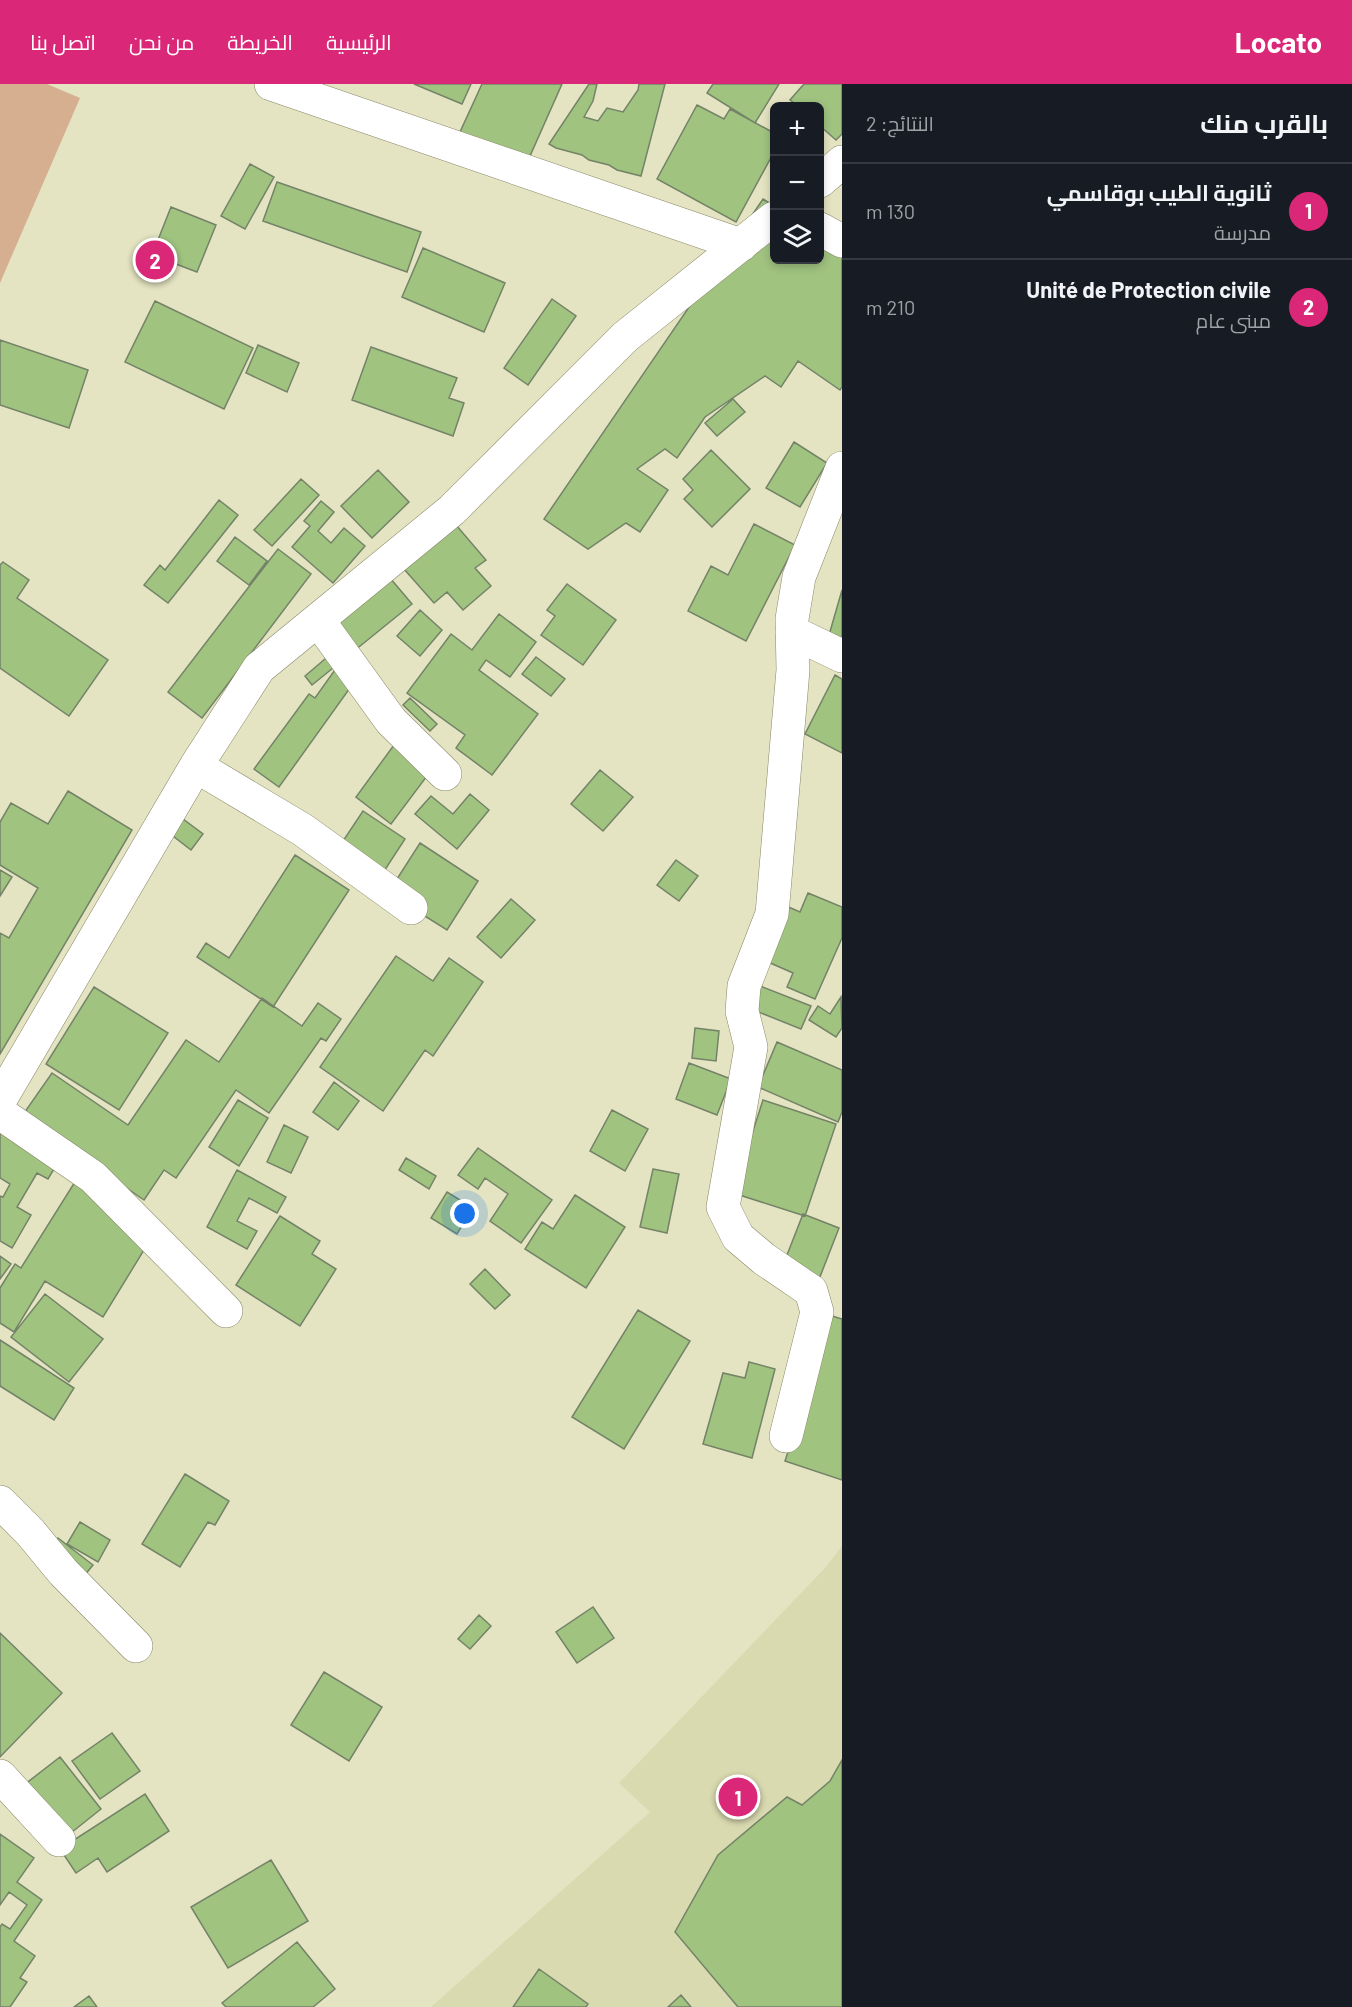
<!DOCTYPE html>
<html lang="ar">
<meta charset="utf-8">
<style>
:root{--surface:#171b24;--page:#20242c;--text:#f1f3f6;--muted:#9ea1a6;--line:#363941;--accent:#db2777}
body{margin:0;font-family:Barlow,Cairo,sans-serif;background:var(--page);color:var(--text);direction:rtl}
.controls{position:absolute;right:18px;top:18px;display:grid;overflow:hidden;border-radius:9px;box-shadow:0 3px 9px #0003}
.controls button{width:54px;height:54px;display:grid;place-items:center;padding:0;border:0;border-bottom:2px solid var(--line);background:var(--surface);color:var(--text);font:30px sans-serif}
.you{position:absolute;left:465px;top:1130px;width:21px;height:21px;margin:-15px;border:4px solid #fff;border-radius:50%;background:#1a73e8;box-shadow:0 0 0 9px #1a73e833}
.badge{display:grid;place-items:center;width:39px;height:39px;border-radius:50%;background:var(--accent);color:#fff;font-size:20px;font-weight:700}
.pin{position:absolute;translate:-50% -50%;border:3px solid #fff;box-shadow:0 2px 6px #0006}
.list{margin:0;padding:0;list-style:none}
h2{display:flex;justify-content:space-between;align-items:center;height:78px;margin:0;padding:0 24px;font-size:26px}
h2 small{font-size:20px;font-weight:400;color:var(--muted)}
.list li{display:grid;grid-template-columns:39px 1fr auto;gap:18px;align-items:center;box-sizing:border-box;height:96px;padding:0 24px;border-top:2px solid var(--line)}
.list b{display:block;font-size:22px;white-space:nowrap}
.list p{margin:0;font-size:20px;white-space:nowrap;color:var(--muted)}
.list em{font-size:20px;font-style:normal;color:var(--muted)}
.icon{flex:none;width:33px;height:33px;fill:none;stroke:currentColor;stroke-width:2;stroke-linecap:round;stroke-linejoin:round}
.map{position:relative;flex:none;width:842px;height:1923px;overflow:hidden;direction:ltr}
header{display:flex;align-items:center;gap:36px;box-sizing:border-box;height:84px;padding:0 30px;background:var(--accent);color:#fff}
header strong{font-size:28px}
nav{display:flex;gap:33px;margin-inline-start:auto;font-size:21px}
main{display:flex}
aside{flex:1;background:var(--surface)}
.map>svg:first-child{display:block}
.built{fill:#dadab1}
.green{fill:#d6af91}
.building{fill:#a0c380;stroke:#748368;stroke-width:1.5}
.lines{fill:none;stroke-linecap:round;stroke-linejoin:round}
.minor-casing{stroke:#868667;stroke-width:34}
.minor{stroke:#fff;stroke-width:33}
</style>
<header>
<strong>Locato</strong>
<nav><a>الرئيسية</a><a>الخريطة</a><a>من نحن</a><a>اتصل بنا</a></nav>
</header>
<main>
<aside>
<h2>بالقرب منك<small>النتائج: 2</small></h2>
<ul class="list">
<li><span class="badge">1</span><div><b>ثانوية الطيب بوقاسمي</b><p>مدرسة</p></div><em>130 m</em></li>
<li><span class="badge">2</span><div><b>Unité de Protection civile</b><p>مبنى عام</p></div><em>210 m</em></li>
</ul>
</aside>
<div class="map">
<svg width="842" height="1923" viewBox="0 0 842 1923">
<rect width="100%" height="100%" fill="#e4e4c2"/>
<path class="built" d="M 842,1462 L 842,1923 L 431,1923 L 650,1728 L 619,1699 L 824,1485 Z"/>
<path class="green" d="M 0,0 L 47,0 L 80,14 L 0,199 Z"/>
<path class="building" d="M 414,0 L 471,0 L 462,20 Z
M 482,0 L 562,0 L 522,90 L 455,59 Z
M 589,0 L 597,0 L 593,17 L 584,33 L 598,37 L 607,24 L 623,28 L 638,6 L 639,0 L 665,0 L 641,92 L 617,86 L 609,81 L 589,76 L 582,71 L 556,64 L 549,60 Z
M 713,0 L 779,0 L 755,39 L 707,9 Z
M 804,0 L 842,0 L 842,50 L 836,56 L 820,42 L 820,22 L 798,22 L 790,16 Z
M 697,21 L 724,35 L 730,25 L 774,49 L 774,68 L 736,138 L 657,95 Z
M 250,80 L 274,93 L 245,145 L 221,132 Z
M 277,98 L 421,148 L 407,188 L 263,137 Z
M 763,115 L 774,122 L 774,176 L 820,176 L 820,153 L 842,168 L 842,303 L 840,306 L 798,277 L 781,303 L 765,292 L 705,333 L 677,374 L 665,365 L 637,385 L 668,406 L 640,448 L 626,439 L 588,465 L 544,435 Z
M 171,123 L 216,141 L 197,188 L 152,171 Z
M 423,164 L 505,199 L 484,248 L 402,213 Z
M 552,215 L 576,232 L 528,301 L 504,284 Z
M 155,217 L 253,264 L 224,325 L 125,278 Z
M 0,256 L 88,286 L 69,344 L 0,321 Z
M 258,261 L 299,279 L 287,308 L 246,289 Z
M 371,263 L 457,294 L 449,314 L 464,319 L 453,352 L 352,316 Z
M 733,315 L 745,328 L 717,352 L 705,339 Z
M 794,358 L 827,379 L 800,423 L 766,404 Z
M 711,366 L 750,405 L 712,443 L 684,415 L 693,406 L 683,395 Z
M 378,386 L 409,418 L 372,454 L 341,422 Z
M 301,395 L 319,411 L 272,462 L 254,446 Z
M 219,416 L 238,431 L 168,519 L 144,501 L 160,481 L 165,486 Z
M 321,417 L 334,428 L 318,447 L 331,459 L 344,444 L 365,462 L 333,499 L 292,463 L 310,442 L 304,437 Z
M 754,440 L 795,461 L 746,557 L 688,527 L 711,482 L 728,491 Z
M 456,441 L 486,476 L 475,484 L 491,502 L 463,526 L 447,508 L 434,519 L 404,485 Z
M 235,453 L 267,477 L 249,501 L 217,477 Z
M 278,465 L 311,490 L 202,634 L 168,608 Z
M 3,478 L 29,496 L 17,514 L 108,576 L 69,632 L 0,584 L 0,481 Z
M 390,494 L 412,520 L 312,601 L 305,592 L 332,569 L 318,552 Z
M 567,500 L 616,536 L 583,581 L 541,551 L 555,532 L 547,526 Z
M 842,506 L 842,563 L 827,558 Z
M 420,526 L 442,546 L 420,572 L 397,552 Z
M 499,530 L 536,558 L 510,593 L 486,576 L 479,586 L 538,630 L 492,691 L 456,664 L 465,651 L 407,609 L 451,550 L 472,566 Z
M 536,573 L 565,595 L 551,612 L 522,590 Z
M 337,583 L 355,597 L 279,703 L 254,685 L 309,610 L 315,614 Z
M 835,591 L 842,595 L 842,669 L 805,650 Z
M 410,614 L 437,640 L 430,647 L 403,621 Z
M 394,661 L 430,688 L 391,740 L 356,713 Z
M 600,686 L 633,713 L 603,747 L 571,720 Z
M 68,707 L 132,746 L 0,970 L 0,849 L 9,854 L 38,804 L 0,781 L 0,738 L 11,719 L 48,740 Z
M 470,710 L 489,726 L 457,765 L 415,730 L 431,712 L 453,730 Z
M 363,727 L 405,755 L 377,798 L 335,769 Z
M 175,729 L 203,750 L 191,766 L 164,745 Z
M 420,759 L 478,797 L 447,846 L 388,809 Z
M 295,771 L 349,806 L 273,923 L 197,873 L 206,859 L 229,874 Z
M 676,776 L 698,792 L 679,817 L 657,801 Z
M 0,786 L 12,793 L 0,812 Z
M 808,809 L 842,823 L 842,854 L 815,915 L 787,903 L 793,889 L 761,875 L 784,821 L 800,828 Z
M 511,815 L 535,836 L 501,874 L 477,853 Z
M 396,872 L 433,897 L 449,874 L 483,898 L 433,972 L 425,966 L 383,1027 L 320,983 Z
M 755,900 L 811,922 L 801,945 L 746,923 Z
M 94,903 L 168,949 L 119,1026 L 46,980 Z
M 841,913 L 842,944 L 836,953 L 809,936 L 818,922 L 830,930 Z
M 262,914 L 302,942 L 318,919 L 341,935 L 326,957 L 321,954 L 269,1029 L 236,1006 L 176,1094 L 164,1086 L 144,1116 L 22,1032 L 52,989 L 128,1041 L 186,956 L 219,978 Z
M 695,944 L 719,947 L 716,977 L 692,974 Z
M 777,958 L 842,986 L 842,1028 L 838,1038 L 758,1003 Z
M 689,979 L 731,995 L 717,1031 L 676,1015 Z
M 334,998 L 359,1017 L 338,1046 L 313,1028 Z
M 238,1016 L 268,1034 L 239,1082 L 209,1063 Z
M 763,1016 L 836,1040 L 805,1132 L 733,1109 Z
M 612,1026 L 648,1045 L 625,1087 L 590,1067 Z
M 284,1041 L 308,1053 L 291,1089 L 267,1078 Z
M 0,1045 L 66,1065 L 48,1095 L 37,1089 L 17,1123 L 31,1131 L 12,1164 L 0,1157 L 0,1112 L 3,1113 L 10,1100 L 0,1094 Z
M 478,1064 L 552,1116 L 521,1159 L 490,1137 L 508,1110 L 485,1094 L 478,1105 L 458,1091 Z
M 406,1074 L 436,1092 L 429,1105 L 399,1086 Z
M 653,1085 L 679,1090 L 667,1149 L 640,1143 Z
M 237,1086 L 286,1113 L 277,1129 L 249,1114 L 237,1137 L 257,1147 L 247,1165 L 207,1143 Z
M 78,1093 L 158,1143 L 103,1233 L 45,1197 L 14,1248 L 0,1239 L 0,1204 L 15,1180 L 21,1184 Z
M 447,1108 L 473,1124 L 457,1150 L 431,1134 Z
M 575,1111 L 625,1143 L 586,1204 L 525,1165 L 542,1138 L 553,1145 Z
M 803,1130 L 839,1144 L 816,1203 L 780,1189 Z
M 280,1132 L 320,1157 L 312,1170 L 336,1185 L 300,1242 L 236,1201 Z
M 0,1172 L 11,1180 L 0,1195 Z
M 485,1185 L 510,1211 L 495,1225 L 470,1200 Z
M 45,1210 L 103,1255 L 69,1298 L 11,1253 Z
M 638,1226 L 690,1257 L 624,1365 L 572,1333 Z
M 832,1232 L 842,1235 L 842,1396 L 785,1377 Z
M 0,1256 L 74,1304 L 54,1336 L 0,1302 Z
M 749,1278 L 775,1285 L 752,1374 L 703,1360 L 723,1289 L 745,1294 Z
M 185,1390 L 229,1417 L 215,1441 L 208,1438 L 180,1483 L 142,1460 Z
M 80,1438 L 110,1456 L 98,1478 L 67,1460 Z
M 58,1454 L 93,1481 L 75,1503 L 41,1475 Z
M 593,1523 L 614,1554 L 577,1579 L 556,1548 Z
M 479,1531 L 491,1542 L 470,1565 L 458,1555 Z
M 0,1549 L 62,1609 L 0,1673 Z
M 324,1588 L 382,1623 L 349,1677 L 291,1641 Z
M 112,1649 L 140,1687 L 100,1715 L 72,1677 Z
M 60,1673 L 101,1725 L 52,1764 L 11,1711 Z
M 842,1676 L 842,1923 L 738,1923 L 675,1848 L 718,1771 L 787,1713 L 802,1721 L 830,1697 Z
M 145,1710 L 169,1747 L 107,1788 L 98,1774 L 76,1789 L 60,1765 Z
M 0,1750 L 34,1774 L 17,1798 L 42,1816 L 14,1857 L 35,1872 L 20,1894 L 27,1898 L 10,1923 L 0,1923 L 0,1843 L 2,1840 L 10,1845 L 27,1821 L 9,1808 L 0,1821 Z
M 271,1776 L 308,1837 L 228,1884 L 191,1823 Z
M 297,1858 L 335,1905 L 313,1923 L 226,1923 L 222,1919 Z
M 539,1885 L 588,1920 L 586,1923 L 513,1923 Z
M 681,1911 L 691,1923 L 668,1923 Z
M 89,1912 L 97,1923 L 74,1923 Z"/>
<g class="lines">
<defs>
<path id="minor" d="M 271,0 L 741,161
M 820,97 L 842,78
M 820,145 L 842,157
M 318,536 L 391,637 L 445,690
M 792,548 L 842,572
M 196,682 L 303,746 L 411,824
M 0,1016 L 196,682 L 259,584 L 452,426 L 625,253 L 774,134
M 0,1029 L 93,1093 L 226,1227
M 786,1352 L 817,1228 L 811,1207 L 764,1175 L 738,1153 L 723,1123 L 751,963 L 742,927 L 744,902 L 772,830 L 793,586 L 792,535 L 799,493 L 842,384
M 0,1418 L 30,1448 L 63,1488 L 136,1562
M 0,1692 L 59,1756"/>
</defs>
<use href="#minor" class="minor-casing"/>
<use href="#minor" class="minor"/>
</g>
</svg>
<div class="controls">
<button>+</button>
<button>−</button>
<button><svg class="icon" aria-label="layers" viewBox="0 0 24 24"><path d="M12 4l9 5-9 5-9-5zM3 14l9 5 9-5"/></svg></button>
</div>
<div class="you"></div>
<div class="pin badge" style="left:738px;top:1713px">1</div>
<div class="pin badge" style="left:155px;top:176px">2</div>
</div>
</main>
